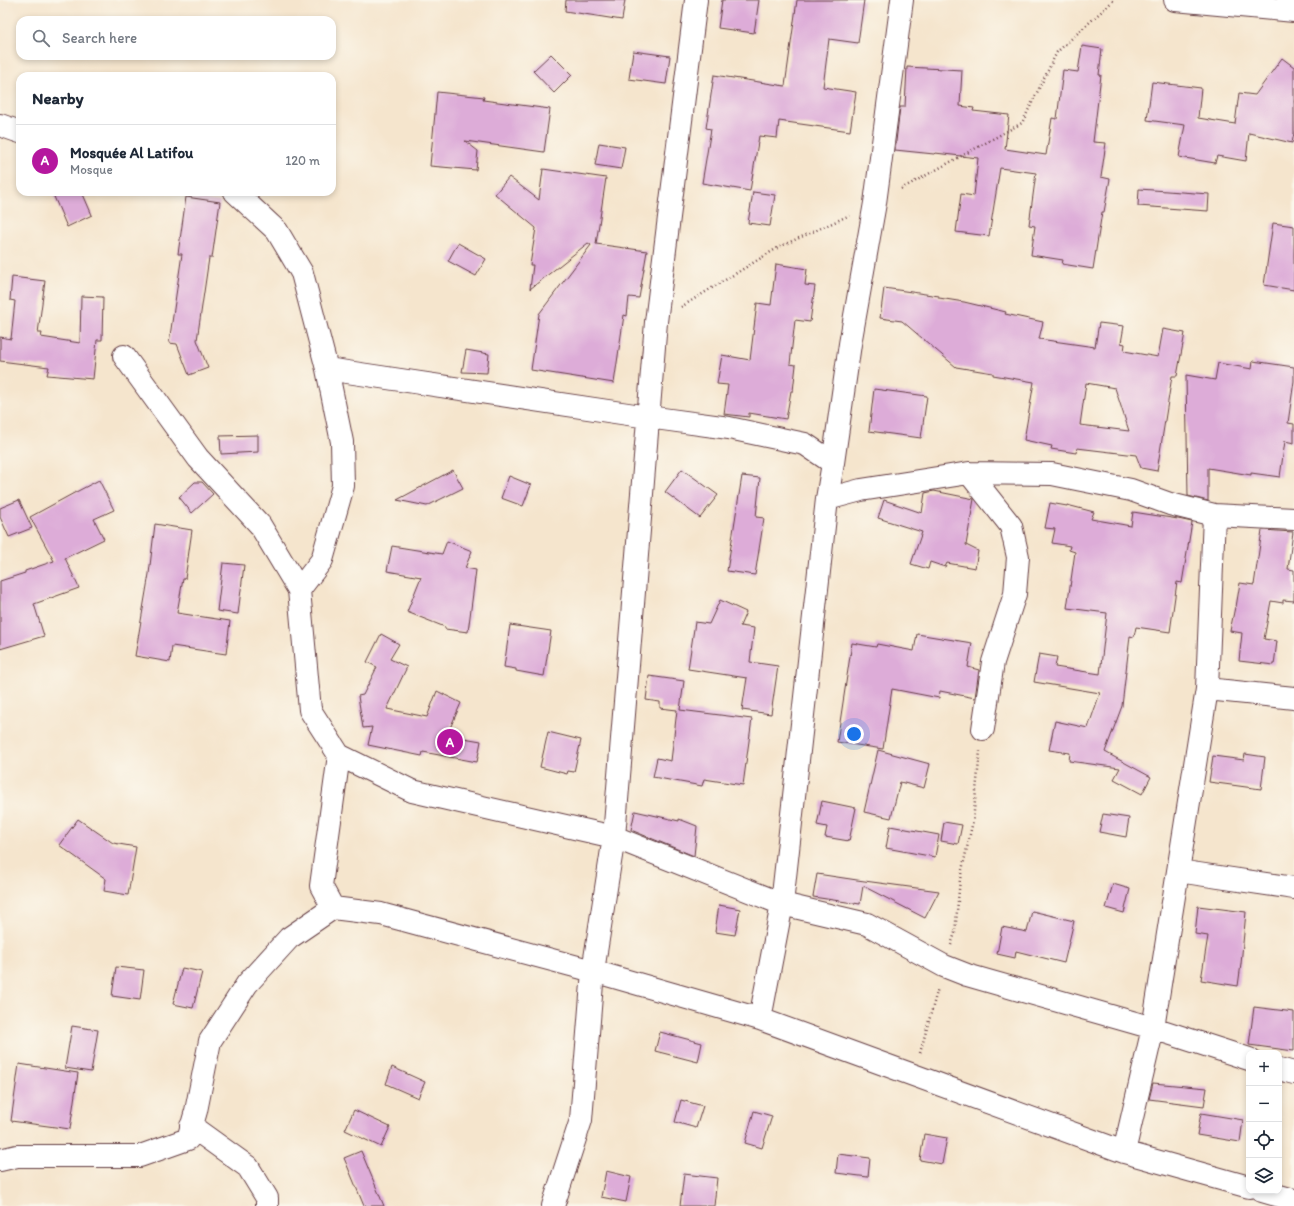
<!DOCTYPE html>
<meta charset="utf-8">
<style>
:root{--surface:#fff;--page:#f6f6f7;--text:#1f2937;--muted:#747a83;--line:#e0e1e3;--accent:#b5179e}
body{margin:0;font-family:Itim,sans-serif;background:var(--page);color:var(--text)}
.controls{position:absolute;right:12px;bottom:12px;display:grid;overflow:hidden;border-radius:8px;box-shadow:0 2px 6px #0003}
.controls button{width:36px;height:36px;display:grid;place-items:center;padding:0;border:0;border-bottom:1px solid var(--line);background:var(--surface);color:var(--text);font:20px sans-serif}
.you{position:absolute;left:854px;top:734px;width:14px;height:14px;margin:-10px;border:3px solid #fff;border-radius:50%;background:#1a73e8;box-shadow:0 0 0 6px #1a73e833}
.badge{display:grid;place-items:center;width:26px;height:26px;border-radius:50%;background:var(--accent);color:#fff;font-size:13px;font-weight:700}
.pin{position:absolute;translate:-50% -50%;border:2px solid #fff;box-shadow:0 1px 4px #0006}
.list{margin:0;padding:0;list-style:none}
h2{display:flex;justify-content:space-between;align-items:center;height:52px;margin:0;padding:0 16px;font-size:17px}
h2 small{font-size:13px;font-weight:400;color:var(--muted)}
.list li{display:grid;grid-template-columns:26px 1fr auto;gap:12px;align-items:center;box-sizing:border-box;height:72px;padding:0 16px;border-top:1px solid var(--line)}
.list b{display:block;font-size:15px;white-space:nowrap}
.list p{margin:0;font-size:13px;white-space:nowrap;color:var(--muted)}
.list em{font-size:13px;font-style:normal;color:var(--muted)}
.icon{flex:none;width:22px;height:22px;fill:none;stroke:currentColor;stroke-width:2;stroke-linecap:round;stroke-linejoin:round}
.map{position:relative;flex:none;width:1294px;height:1206px;overflow:hidden}
.search{position:absolute;background:var(--surface);box-shadow:0 2px 6px #0003;left:16px;top:16px;width:320px;height:44px;display:flex;align-items:center;gap:10px;box-sizing:border-box;padding:0 14px;border-radius:12px;color:var(--muted);font-size:15px}
.panel{position:absolute;background:var(--surface);box-shadow:0 2px 6px #0003;left:16px;top:72px;width:320px;height:124px;border-radius:12px}
.map>svg:first-child{display:block}
.building{fill:#ddacd8;fill-rule:evenodd}
.lines{fill:none;stroke-linecap:round;stroke-linejoin:round}
.minor-casing{stroke:#643d43;stroke-width:24}
.path{stroke:#643d43;stroke-width:2.5;stroke-dasharray:1 3;stroke-linecap:butt}
.minor{stroke:#fff;stroke-width:22}
</style>
<div class="map">
<svg width="1294" height="1206" viewBox="0 0 1294 1206">
<rect width="100%" height="100%" fill="#fbf7ec"/>
<filter id="ink" filterUnits="userSpaceOnUse"><feTurbulence type="fractalNoise" baseFrequency=".025" numOctaves="2"/><feDisplacementMap in="SourceGraphic" scale="8" xChannelSelector="R" yChannelSelector="G"/><feConvolveMatrix kernelMatrix="1 2 1 2 8 2 1 2 1" color-interpolation-filters="sRGB"/></filter>
<filter id="wash" filterUnits="userSpaceOnUse"><feTurbulence type="fractalNoise" baseFrequency=".012" numOctaves="4" result="noise"/><feDisplacementMap in="SourceGraphic" scale="16" xChannelSelector="R" yChannelSelector="G"/><feGaussianBlur stdDeviation="0.9" result="paint"/><feColorMatrix in="noise" values="0 0 0 0 0 0 0 0 0 0 0 0 0 0 0 0 0 1.4 0 .05"/><feComposite in="paint" operator="in"/></filter>
<g filter="url(#wash)">
<rect width="100%" height="100%" fill="#f5e5cd"/>
<g id="blocks">
<path class="building" d="M 566,0 L 625,0 L 622,20 L 565,11 Z
M 722,0 L 759,0 L 754,33 L 718,28 Z
M 797,0 L 864,0 L 858,43 L 829,39 L 823,87 L 856,92 L 850,131 L 779,121 L 777,138 L 759,136 L 750,191 L 702,183 L 711,129 L 706,128 L 714,75 L 785,86 Z
M 1082,46 L 1102,49 L 1099,75 L 1101,75 L 1093,142 L 1106,143 L 1101,177 L 1110,179 L 1104,212 L 1102,212 L 1093,269 L 1062,264 L 1063,260 L 1031,255 L 1035,226 L 1029,225 L 1036,173 L 1000,168 L 989,236 L 956,232 L 961,194 L 974,196 L 978,158 L 935,153 L 934,154 L 895,150 L 900,107 L 905,107 L 907,67 L 962,70 L 960,106 L 974,108 L 973,111 L 1009,115 L 1005,149 L 1046,155 L 1052,118 L 1057,119 L 1063,70 L 1078,72 Z
M 633,51 L 670,56 L 666,84 L 629,79 Z
M 551,54 L 572,75 L 554,93 L 533,71 Z
M 1282,58 L 1294,67 L 1294,133 L 1292,143 L 1249,133 L 1246,161 L 1217,156 L 1215,163 L 1179,157 L 1185,125 L 1147,120 L 1152,82 L 1201,88 L 1198,118 L 1235,124 L 1239,93 L 1255,95 Z
M 437,92 L 484,97 L 483,100 L 550,109 L 544,152 L 465,141 L 478,151 L 476,170 L 430,166 Z
M 599,143 L 625,147 L 621,169 L 595,165 Z
M 543,169 L 606,178 L 596,244 L 647,251 L 639,298 L 629,297 L 627,316 L 624,315 L 614,383 L 531,370 L 539,314 L 591,245 L 588,243 L 530,289 L 533,265 L 530,265 L 536,228 L 495,194 L 509,177 L 539,200 Z
M 1139,189 L 1209,194 L 1208,211 L 1138,206 Z
M 52,192 L 82,192 L 92,215 L 67,227 Z
M 753,192 L 775,195 L 770,226 L 748,223 Z
M 186,197 L 220,202 L 212,258 L 209,258 L 197,340 L 208,368 L 189,375 L 177,344 L 169,343 L 182,254 L 178,254 Z
M 1273,223 L 1294,226 L 1294,290 L 1264,285 Z
M 458,243 L 486,259 L 476,276 L 448,261 Z
M 776,264 L 807,269 L 805,285 L 815,286 L 810,322 L 795,320 L 790,364 L 796,365 L 793,391 L 791,391 L 786,419 L 749,413 L 749,417 L 724,414 L 728,385 L 717,384 L 722,355 L 750,360 L 757,303 L 771,305 Z
M 12,277 L 45,281 L 38,333 L 42,333 L 41,337 L 80,343 L 81,296 L 103,297 L 102,340 L 97,340 L 93,379 L 47,375 L 49,367 L 0,361 L 0,337 L 11,339 L 15,301 L 10,300 Z
M 884,288 L 939,296 L 939,298 L 964,302 L 1006,312 L 1005,314 L 1043,322 L 1039,339 L 1095,347 L 1099,323 L 1124,326 L 1121,343 L 1125,344 L 1124,351 L 1158,357 L 1163,329 L 1185,333 L 1177,376 L 1172,376 L 1157,471 L 1141,468 L 1136,455 L 1077,448 L 1076,453 L 1051,449 L 1052,446 L 1024,440 L 1034,382 L 993,375 L 993,373 L 956,367 L 902,321 L 880,318 ZM 1086,383 L 1115,388 L 1129,431 L 1080,425 Z
M 466,350 L 489,354 L 487,373 L 462,372 Z
M 1253,361 L 1294,367 L 1294,381 L 1288,423 L 1294,424 L 1294,443 L 1285,441 L 1280,477 L 1251,473 L 1251,475 L 1208,468 L 1208,501 L 1188,496 L 1186,375 L 1215,380 L 1218,363 L 1252,369 Z
M 874,389 L 927,396 L 921,438 L 869,431 Z
M 258,435 L 258,452 L 221,454 L 220,436 Z
M 682,469 L 718,495 L 700,518 L 665,492 Z
M 453,470 L 463,488 L 427,506 L 397,500 Z
M 509,476 L 531,485 L 523,506 L 501,498 Z
M 742,476 L 760,478 L 756,517 L 764,518 L 755,575 L 727,571 Z
M 99,480 L 114,510 L 94,519 L 104,539 L 65,558 L 79,588 L 34,604 L 44,636 L 0,649 L 0,581 L 25,573 L 25,571 L 54,561 L 30,517 L 76,492 Z
M 195,482 L 202,482 L 213,494 L 192,513 L 179,497 Z
M 934,491 L 974,499 L 966,545 L 978,551 L 975,568 L 947,563 L 945,567 L 930,562 L 928,569 L 911,564 L 922,532 L 878,518 L 884,500 L 922,513 L 925,493 Z
M 19,500 L 32,528 L 9,537 L 0,517 L 0,508 Z
M 1050,503 L 1067,506 L 1067,505 L 1094,512 L 1091,519 L 1131,526 L 1133,512 L 1178,519 L 1192,522 L 1182,583 L 1177,582 L 1170,632 L 1136,627 L 1134,637 L 1130,636 L 1122,706 L 1105,752 L 1151,777 L 1142,794 L 1114,779 L 1120,768 L 1069,761 L 1070,753 L 1049,750 L 1055,721 L 1088,728 L 1100,693 L 1034,682 L 1039,654 L 1057,657 L 1055,667 L 1100,674 L 1107,613 L 1067,608 L 1075,552 L 1069,550 L 1070,546 L 1052,543 L 1055,529 L 1045,528 Z
M 155,524 L 192,530 L 185,579 L 183,579 L 177,613 L 230,621 L 226,654 L 172,646 L 170,662 L 135,656 L 149,574 Z
M 1262,530 L 1293,532 L 1288,569 L 1294,570 L 1294,601 L 1283,600 L 1283,603 L 1271,601 L 1264,639 L 1277,641 L 1274,665 L 1239,661 L 1242,633 L 1230,631 L 1235,607 L 1236,607 L 1240,583 L 1254,585 Z
M 447,541 L 472,551 L 465,568 L 476,570 L 468,632 L 445,629 L 445,627 L 407,612 L 421,577 L 387,571 L 392,546 L 442,554 Z
M 223,563 L 244,565 L 238,614 L 217,611 Z
M 720,600 L 746,612 L 740,626 L 754,628 L 750,662 L 778,666 L 771,714 L 742,710 L 747,678 L 688,669 L 695,622 L 709,624 Z
M 510,625 L 551,631 L 544,676 L 516,671 L 516,669 L 504,667 Z
M 381,634 L 399,644 L 390,659 L 407,667 L 387,709 L 427,717 L 437,691 L 461,703 L 447,735 L 481,741 L 477,762 L 423,752 L 422,756 L 368,745 L 372,727 L 363,728 L 358,696 L 363,695 L 377,667 L 367,662 Z
M 917,634 L 972,643 L 968,667 L 979,670 L 975,698 L 940,691 L 939,698 L 892,689 L 883,749 L 837,742 L 852,643 L 876,647 L 877,644 L 914,651 Z
M 649,676 L 684,681 L 680,710 L 752,719 L 743,785 L 704,779 L 702,786 L 653,777 L 657,758 L 671,761 L 677,710 L 660,708 L 660,702 L 646,700 Z
M 548,732 L 581,740 L 574,772 L 568,771 L 567,774 L 540,767 Z
M 878,750 L 930,764 L 924,788 L 900,782 L 891,818 L 864,812 Z
M 1245,754 L 1265,757 L 1261,789 L 1209,782 L 1213,756 L 1244,760 Z
M 822,801 L 856,808 L 849,841 L 825,837 L 827,827 L 817,825 Z
M 635,811 L 679,821 L 679,819 L 697,826 L 694,856 L 631,830 Z
M 1103,814 L 1129,818 L 1126,837 L 1099,832 Z
M 78,819 L 113,843 L 136,847 L 128,895 L 104,891 L 106,879 L 59,845 Z
M 944,822 L 962,825 L 958,844 L 941,841 Z
M 890,826 L 939,835 L 935,857 L 886,848 Z
M 817,874 L 857,880 L 939,891 L 925,918 L 863,886 L 860,904 L 813,897 Z
M 1113,884 L 1130,889 L 1124,913 L 1106,908 Z
M 719,905 L 740,909 L 735,935 L 715,932 Z
M 1198,906 L 1246,912 L 1241,964 L 1238,986 L 1201,980 L 1208,936 L 1195,934 Z
M 1032,911 L 1074,921 L 1064,963 L 1016,951 L 1015,958 L 997,954 L 1002,927 L 1027,932 Z
M 116,967 L 144,970 L 140,1000 L 112,996 Z
M 182,968 L 202,972 L 193,1008 L 173,1004 Z
M 1254,1007 L 1294,1012 L 1294,1051 L 1249,1045 Z
M 72,1026 L 98,1030 L 91,1072 L 65,1068 Z
M 660,1032 L 702,1043 L 698,1062 L 655,1051 Z
M 19,1064 L 78,1073 L 70,1129 L 11,1121 Z
M 392,1067 L 425,1082 L 418,1098 L 386,1084 Z
M 1153,1083 L 1207,1088 L 1204,1106 L 1149,1099 Z
M 681,1100 L 703,1106 L 696,1128 L 675,1122 Z
M 354,1110 L 390,1127 L 381,1147 L 345,1130 Z
M 754,1111 L 772,1116 L 762,1148 L 745,1143 Z
M 1201,1113 L 1243,1120 L 1240,1142 L 1197,1135 Z
M 924,1134 L 947,1138 L 942,1164 L 920,1160 Z
M 361,1151 L 384,1206 L 364,1206 L 344,1158 Z
M 838,1154 L 870,1158 L 868,1177 L 836,1173 Z
M 606,1171 L 631,1177 L 626,1202 L 601,1197 Z
M 684,1174 L 717,1178 L 714,1206 L 680,1206 Z"/>
</g>
</g>
<g filter="url(#ink)">
<use href="#blocks" fill-opacity="0" stroke="#643d43" stroke-width="1"/>
<g class="lines">
<defs>
<path id="minor" d="M 1175,0 L 1294,11
M 0,125 L 20,132
M 235,192 L 277,231 L 302,273 L 327,369 L 342,442 L 343,486 L 322,560 L 299,590 L 310,710 L 339,755 L 412,791 L 614,837 L 782,904 L 867,924 L 944,966 L 967,975 L 1153,1028 L 1249,1059
M 124,356 L 198,458 L 260,525 L 299,590
M 327,369 L 648,417 L 729,428 L 805,444 L 833,463
M 969,473 L 1011,526 L 1018,557 L 1015,594 L 993,662 L 983,729
M 827,499 L 861,490 L 969,473 L 1052,474 L 1131,490 L 1170,504 L 1214,515 L 1294,519
M 1207,689 L 1294,698
M 1178,871 L 1294,888
M 333,908 L 321,886 L 339,755
M 760,1019 L 782,904 L 827,499 L 833,463 L 850,344 L 875,203 L 902,0
M 1279,1069 L 1294,1073
M 191,1126 L 248,1167 L 267,1198 L 267,1206
M 1124,1152 L 1153,1028 L 1207,689 L 1214,515
M 0,1160 L 17,1156 L 140,1156 L 188,1139 L 196,1111 L 210,1041 L 247,984 L 289,938 L 333,908 L 381,914 L 593,971 L 760,1019 L 1124,1152 L 1249,1187
M 1262,1191 L 1294,1200
M 553,1206 L 581,1120 L 593,971 L 614,837 L 656,322 L 696,0"/>
</defs>
<use href="#minor" class="minor-casing"/>
<path class="path" d="M 901,189 L 1022,123 L 1057,52 L 1114,0
M 681,307 L 779,247 L 850,215
M 951,945 L 955,933 L 960,879 L 973,821 L 980,751
M 920,1053 L 938,988"/>
<use href="#minor" class="minor"/>
</g>
</g>
</svg>
<div class="controls">
<button>+</button>
<button>−</button>
<button><svg class="icon" aria-label="locate" viewBox="0 0 24 24"><circle cx="12" cy="12" r="6"/><path d="M12 2v4M12 18v4M2 12h4M18 12h4"/></svg></button>
<button><svg class="icon" aria-label="layers" viewBox="0 0 24 24"><path d="M12 4l9 5-9 5-9-5zM3 14l9 5 9-5"/></svg></button>
</div>
<div class="you"></div>
<div class="pin badge" style="left:450px;top:742px">A</div>
<div class="search"><svg class="icon" aria-label="search" viewBox="0 0 24 24"><circle cx="10" cy="10" r="6"/><path d="M15 15l6 6"/></svg>Search here</div>
<section class="panel">
<h2>Nearby<small></small></h2>
<ul class="list">
<li><span class="badge">A</span><div><b>Mosquée Al Latifou</b><p>Mosque</p></div><em>120 m</em></li>
</ul>
</section>
</div>
